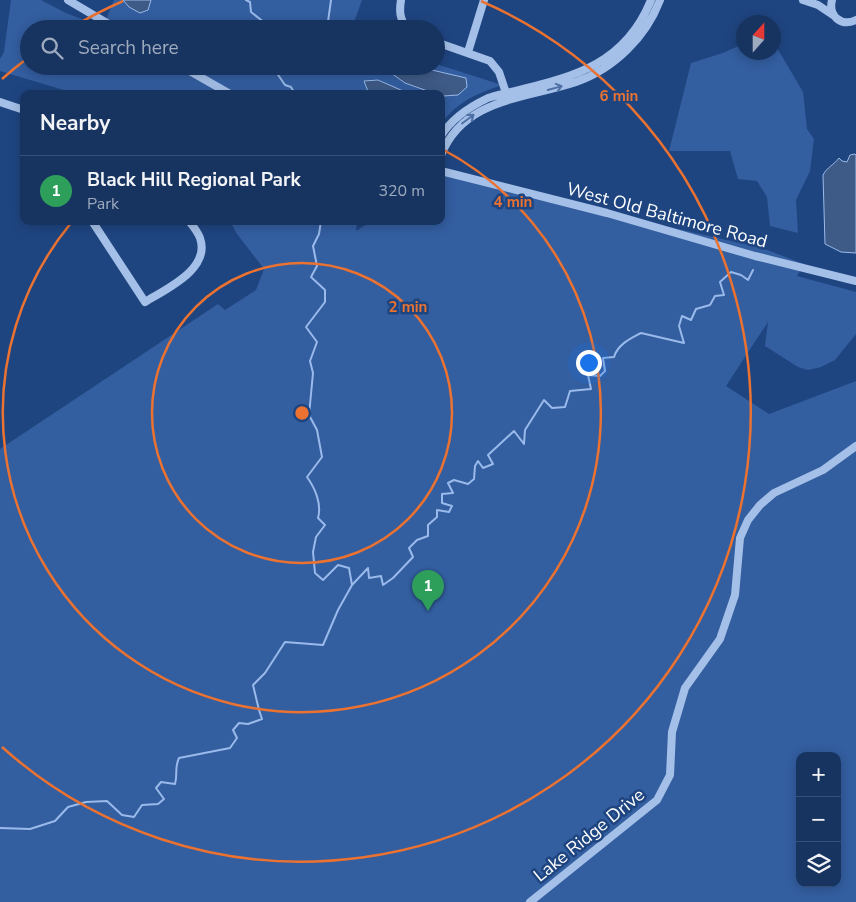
<!DOCTYPE html>
<meta charset="utf-8">
<style>
:root{--surface:#173461;--page:#243f6a;--text:#f1f3f6;--muted:#9eaabd;--line:#364f76;--accent:#8c9099}
body{margin:0;font-family:"Nunito Sans",sans-serif;background:var(--page);color:var(--text)}
.controls{position:absolute;right:15px;bottom:15px;display:grid;overflow:hidden;border-radius:10px;box-shadow:0 2px 12px #0003}
.controls button{width:45px;height:45px;display:grid;place-items:center;padding:0;border:0;border-bottom:1px solid var(--line);background:var(--surface);color:var(--text);font:25px sans-serif}
.compass{position:absolute;left:736px;top:15px;width:45px;height:45px;border-radius:50%;background:var(--surface);box-shadow:0 2px 12px #0003;rotate:21deg}
.you{position:absolute;left:588px;top:362px;width:18px;height:18px;margin:-12px;border:4px solid #fff;border-radius:50%;background:#1a73e8;box-shadow:0 0 0 8px #1a73e833}
.badge{display:grid;place-items:center;width:32px;height:32px;border-radius:50%;background:var(--accent);color:#fff;font-size:16px;font-weight:700}
.pin{position:absolute;translate:-50% -41px;filter:drop-shadow(0 1px 2px #0008)}
.pin::after{content:'';position:absolute;top:26px;width:18px;height:15px;background:inherit;clip-path:polygon(0 0,100% 0,50% 100%)}
.list{margin:0;padding:0;list-style:none}
h2{display:flex;justify-content:space-between;align-items:center;height:65px;margin:0;padding:0 20px;font-size:21px}
h2 small{font-size:16px;font-weight:400;color:var(--muted)}
.list li{display:grid;grid-template-columns:32px 1fr auto;gap:15px;align-items:center;box-sizing:border-box;height:70px;padding:0 20px;border-top:1px solid var(--line)}
.list b{display:block;font-size:19px;white-space:nowrap}
.list p{margin:0;font-size:16px;white-space:nowrap;color:var(--muted)}
.list em{font-size:16px;font-style:normal;color:var(--muted)}
.icon{flex:none;width:28px;height:28px;fill:none;stroke:currentColor;stroke-width:2;stroke-linecap:round;stroke-linejoin:round}
.map{position:relative;flex:none;width:856px;height:902px;overflow:hidden}
.search{position:absolute;background:var(--surface);box-shadow:0 2px 12px #0003;left:20px;top:20px;width:425px;height:55px;display:flex;align-items:center;gap:12px;box-sizing:border-box;padding:0 18px;border-radius:28px;color:var(--muted);font-size:19px}
.panel{position:absolute;background:var(--surface);box-shadow:0 2px 12px #0003;left:20px;top:90px;width:425px;height:135px;border-radius:10px}
.map>svg:first-child{display:block}
.green{fill:#335ea0;fill-rule:evenodd}
.water{fill:#3e5a86;stroke:#99baea}
.lines{fill:none;stroke-linecap:round;stroke-linejoin:round}
.stream{stroke:#99baea;stroke-width:2}
.minor{stroke:#a5c0e8;stroke-width:8}
.oneway{stroke:#4e70a5}
.ring{fill:none;stroke:#eb7230;stroke-width:2.5}
.labels{text-anchor:middle;stroke-width:5;stroke-linejoin:round;paint-order:stroke}
.street-label{font-size:18px;fill:#fff;stroke:#1f4581}
.centre{fill:#eb7230;stroke:#1f4581;stroke-width:2.5}
.ring-label{font-size:15px;text-anchor:middle;font-weight:bold;fill:#eb7230;stroke:#1f4581;stroke-width:5;stroke-linejoin:round;paint-order:stroke}
</style>
<div class="map">
<svg width="856" height="902" viewBox="0 0 856 902">
<rect width="100%" height="100%" fill="#1f4581"/>
<path class="green" d="M 11,0 L 41,0 L 66,13 L 103,27 L 114,0 L 362,0 L 353,25 L 359,29 L 29,29 L 29,66 L 436,66 L 436,64 L 502,85 C 476,94 458,101 441,124 L 441,94 L 77,94 L 0,71 L 0,59 L 4,52 Z
M 743,44 L 744,52 L 774,52 L 774,47 L 776,46 L 803,92 L 807,129 L 814,139 L 810,171 L 796,200 L 798,233 L 770,226 L 767,197 L 757,181 L 738,179 L 730,151 L 669,151 L 691,63 L 723,53 Z
M 441,175 L 762,248 L 804,264 L 797,276 L 856,292 L 856,334 L 835,360 L 821,367 L 808,370 L 798,367 L 765,346 L 768,322 L 726,386 L 769,414 L 856,381 L 856,902 L 0,902 L 0,449 L 218,304 L 225,310 L 256,290 L 264,269 L 237,234 L 230,221 L 357,221 L 356,231 L 372,221 L 441,221 ZM 800,756 L 837,756 L 837,883 L 800,883 Z"/>
<path class="water" d="M 123,0 L 151,0 L 148,10 L 140,13 L 129,7 Z
M 360,66 L 424,66 L 432,70 L 466,78 L 467,87 L 458,95 L 443,96 L 441,94 L 436,94 L 405,83 L 391,73 L 379,69 L 360,70 Z
M 378,80 L 410,94 L 369,94 L 364,81 Z
M 855,154 L 856,155 L 856,253 L 841,252 L 825,244 L 823,175 C 827,167 834,165 839,158 L 842,161 L 847,162 L 850,155 Z"/>
<g class="lines">
<path class="stream" d="M 246,0 L 250,2 L 251,12 L 265,23 L 267,29
M 327,29 L 331,0
M 272,66 L 285,85 L 291,87 L 295,94
M 321,221 L 319,234 L 313,246 L 317,266 L 311,277 L 325,290 L 325,302 L 306,327 L 317,342 L 310,361 L 313,373 L 309,415 L 317,430 L 322,457 L 307,477 C 315,488 322,504 318,518 L 325,525 L 316,537 L 313,552 L 315,573 L 323,580 L 338,565 L 349,568 L 352,585
M 0,828 L 30,829 L 55,821 L 68,807 L 86,802 L 107,801 L 122,815 L 134,817 L 142,805 L 158,804 L 164,799 L 156,788 L 161,782 L 175,784 C 178,773 174,769 179,758 L 230,748 L 237,738 L 233,730 L 239,723 L 248,724 L 262,719 L 259,710 L 253,685 L 265,673 L 285,642 L 323,645 L 338,610 L 352,585 L 368,568 L 369,578 L 381,576 L 383,585 L 393,578 L 413,557 L 409,548 L 417,540 L 428,536 L 428,525 L 437,517 L 437,510 L 449,512 L 452,506 L 442,503 L 442,494 L 453,493 L 448,483 L 454,480 L 468,484 L 474,479 L 475,466 L 478,461 L 483,468 L 493,464 L 488,455 L 514,431 L 524,444 L 525,430 L 544,400 L 552,408 L 565,407 L 570,391 L 591,389 L 588,375 L 600,376 L 605,371 L 603,358 L 614,357 C 618,344 630,339 641,333 L 684,343 L 679,326 L 682,316 L 691,320 L 696,309 L 710,305 L 715,296 L 724,295 L 720,282 L 731,272 L 741,275 L 748,280 L 753,270"/>
<path class="minor" d="M 68,0 L 117,29
M 401,0 C 399,12 400,19 407,29
M 803,0 L 818,5 L 833,15
M 832,0 C 828,16 841,27 856,20
M 436,42 L 490,61 L 499,72 L 507,96
M 468,52 L 484,0
M 181,66 L 230,94
M 0,102 L 24,110
M 441,136 C 452,118 469,107 488,98 C 556,79 621,75 651,0
M 441,155 C 464,98 525,99 576,82 C 614,69 646,37 660,0
M 441,171 L 607,213 L 755,256 L 856,281
M 92,221 L 145,302 C 166,289 211,269 200,238 C 198,232 193,226 189,221
M 530,902 L 657,800 L 670,775 L 672,732 L 685,688 L 720,639 L 735,595 L 740,538 L 748,520 L 760,505 L 774,493 L 823,470 L 856,446"/>
</g>
<defs><path id="oneway-shaft" d="M-6 0H5M1.5-3L5.5 0L1.5 3" fill="none" stroke-width="1.6" stroke-linecap="round" stroke-linejoin="round" transform="scale(1.25)"/></defs>
<g class="oneway">
<use href="#oneway-shaft" transform="translate(555 88) rotate(-15)"/>
<use href="#oneway-shaft" transform="translate(468 119) rotate(-37)"/>
</g>
<g class="ring">
<circle cx="302" cy="413" r="150"/>
<path d="M442 149A299 299 0 1 1 71 223"/>
<path d="M2 79A449 449 0 0 1 29 57M71 28A449 449 0 0 1 123 1M481 1A449 449 0 1 1 2 747"/>
</g>
<g class="labels">
<g class="street-label">
<text transform="translate(667 215) rotate(15)" y="6">West Old Baltimore Road</text>
<text transform="translate(589 835) rotate(-39)" y="6">Lake Ridge Drive</text>
</g>
</g>
<circle cx="302" cy="413" r="8" class="centre"/>
<g class="ring-label">
<text x="619" y="101">6 min</text>
<text x="513" y="207">4 min</text>
<text x="408" y="312">2 min</text>
</g>
</svg>
<div class="controls">
<button>+</button>
<button>−</button>
<button><svg class="icon" aria-label="layers" viewBox="0 0 24 24"><path d="M12 4l9 5-9 5-9-5zM3 14l9 5 9-5"/></svg></button>
</div>
<svg class="compass" viewBox="-18 -18 36 36"><path d="M0-13l5 13h-10z" fill="#e53935"/><path d="M0 13l5-13h-10z" fill="#9eaabd"/></svg>
<div class="you"></div>
<div class="pin badge" style="left:428px;top:611px;background:#2e9e5b">1</div>
<div class="search"><svg class="icon" aria-label="search" viewBox="0 0 24 24"><circle cx="10" cy="10" r="6"/><path d="M15 15l6 6"/></svg>Search here</div>
<section class="panel">
<h2>Nearby<small></small></h2>
<ul class="list">
<li><span class="badge" style="background:#2e9e5b">1</span><div><b>Black Hill Regional Park</b><p>Park</p></div><em>320 m</em></li>
</ul>
</section>
</div>
